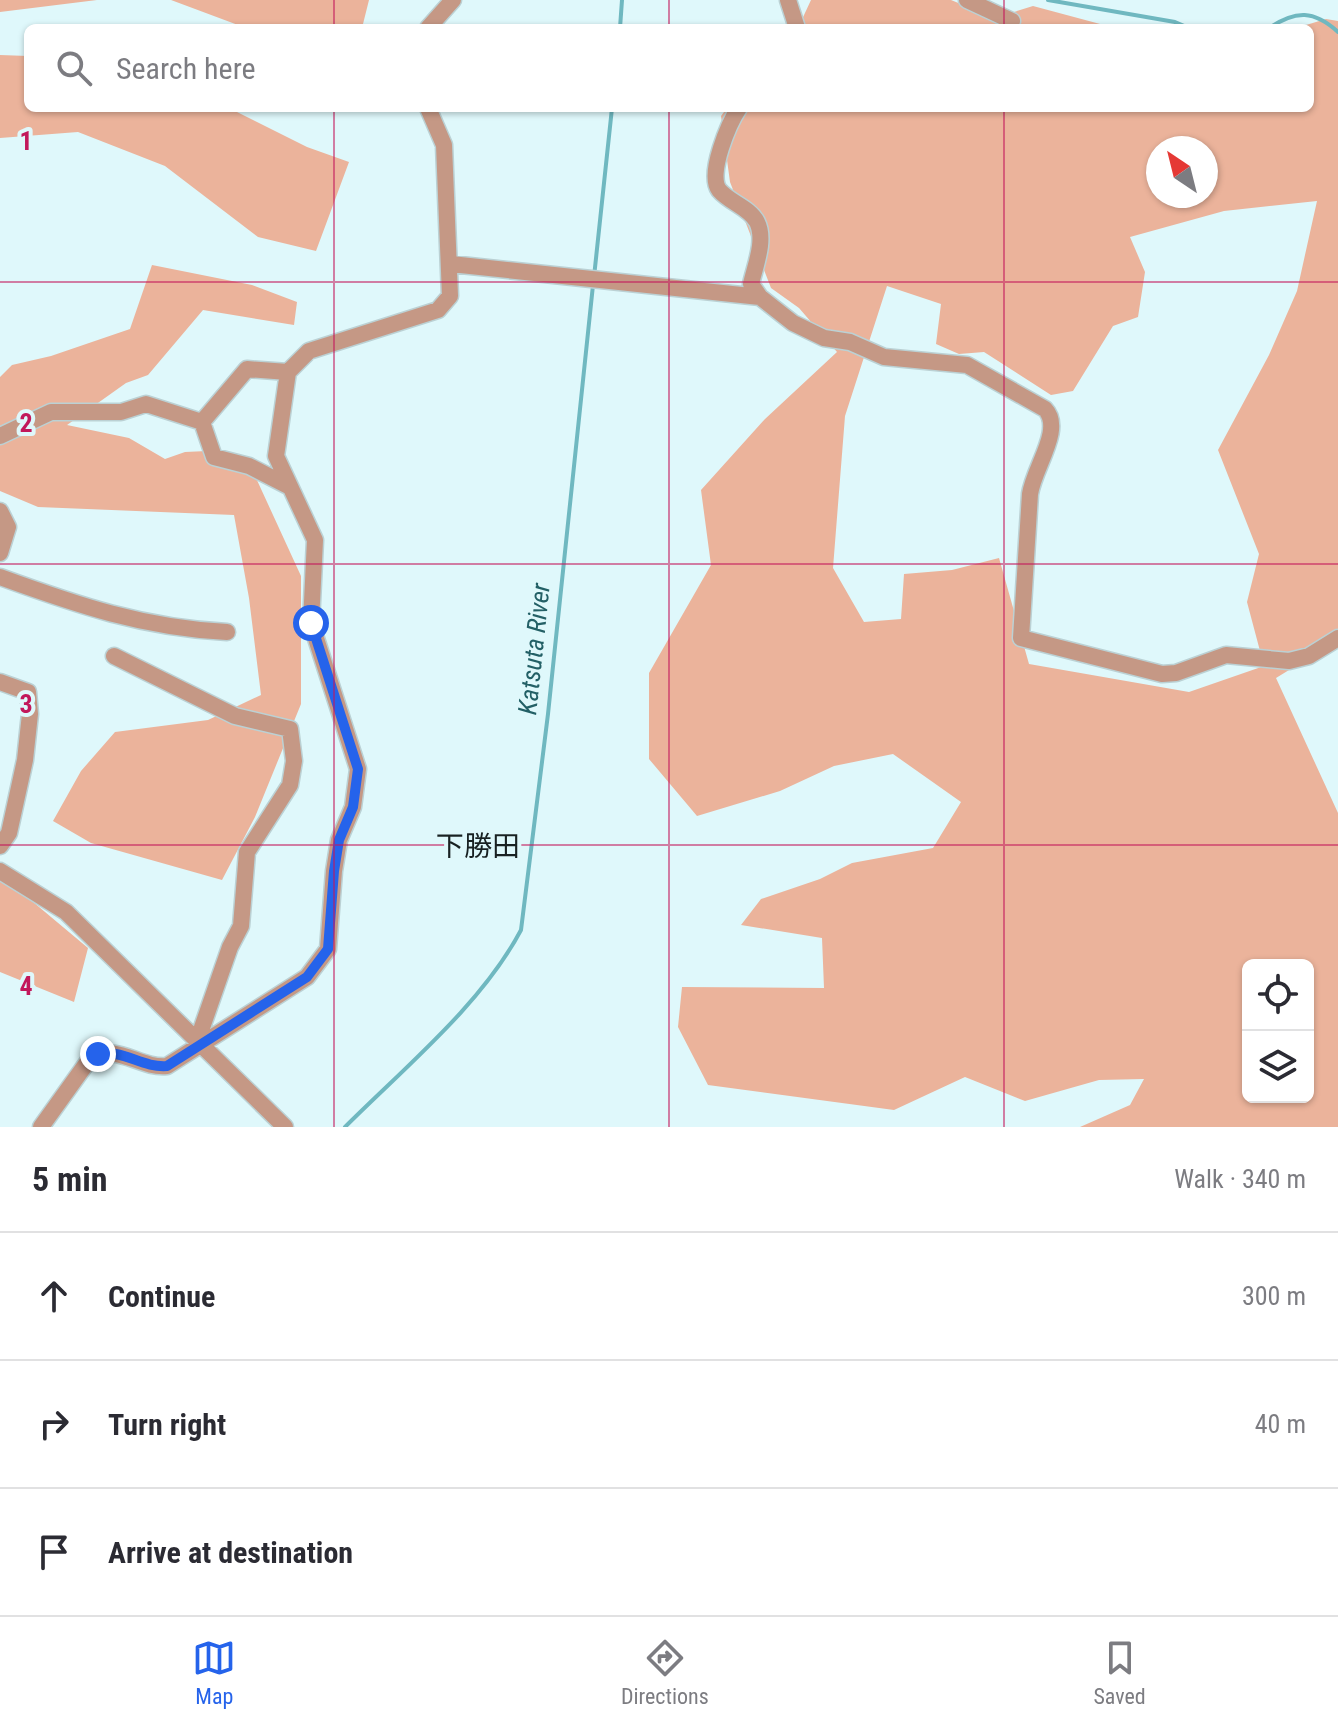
<!DOCTYPE html>
<meta charset="utf-8">
<style>
:root{--surface:#fff;--page:#f2f2f3;--text:#2b2b33;--muted:#7c7c81;--line:#e1e1e2;--accent:#2563eb}
body{margin:0;font-family:"Roboto Condensed","Noto Sans JP",sans-serif;background:var(--page);color:var(--text)}
.controls{position:absolute;right:24px;bottom:24px;display:grid;overflow:hidden;border-radius:12px;box-shadow:0 2px 6px #0004}
.controls button{width:72px;height:72px;display:grid;place-items:center;padding:0;border:0;border-bottom:2px solid var(--line);background:var(--surface);color:var(--text);font:40px sans-serif}
.compass{position:absolute;left:1146px;top:136px;width:72px;height:72px;border-radius:50%;background:var(--surface);box-shadow:0 2px 6px #0004;rotate:325deg}
.stop{position:absolute;width:24px;height:24px;margin:-18px;border:6px solid #2563eb;border-radius:50%;background:#fff}
.stop.end{background:#2563eb;border-color:#fff;box-shadow:0 2px 8px #0008}
.list{margin:0;padding:0;list-style:none}
h2{display:flex;justify-content:space-between;align-items:center;height:104px;margin:0;padding:0 32px;font-size:34px}
h2 small{font-size:26px;font-weight:400;color:var(--muted)}
.list li{display:grid;grid-template-columns:52px 1fr auto;gap:24px;align-items:center;box-sizing:border-box;height:128px;padding:0 32px;border-top:2px solid var(--line)}
.list b{display:block;font-size:30px;white-space:nowrap}
.list em{font-size:26px;font-style:normal;color:var(--muted)}
.icon{flex:none;width:44px;height:44px;fill:none;stroke:currentColor;stroke-width:2;stroke-linecap:round;stroke-linejoin:round}
.map{position:relative;flex:none;width:1338px;height:1127px;overflow:hidden}
.search{position:absolute;background:var(--surface);box-shadow:0 2px 6px #0004;left:24px;right:24px;top:24px;height:88px;display:flex;align-items:center;gap:20px;box-sizing:border-box;padding:0 28px;border-radius:12px;color:var(--muted);font-size:30px}
.sheet{height:488px;background:var(--surface)}
nav{display:flex;justify-content:space-around;align-items:center;box-sizing:border-box;height:112px;border-top:2px solid var(--line);background:var(--surface);font-size:22px;color:var(--muted)}
nav a{display:grid;justify-items:center;gap:4px}
nav .on{color:var(--accent)}
.map>svg:first-child{display:block}
.forest{fill:#ebb39b;fill-rule:evenodd}
.lines{fill:none;stroke-linecap:round;stroke-linejoin:round}
.stream{stroke:#6fb8c0;stroke-width:4}
.minor-casing{stroke:#bbd1d4;stroke-width:19}
.minor{stroke:#c59885;stroke-width:16}
.route{stroke:#2563eb;stroke-width:10}
.grid{fill:none;stroke:#c2185b;stroke-width:2;stroke-opacity:0.55}
.labels{text-anchor:middle;stroke-width:8;stroke-linejoin:round;paint-order:stroke}
.water-label{font-size:26px;font-style:italic;fill:#236066;stroke:#dff8fb}
.quarter-label{font-size:28px;fill:#182122;stroke:#dff8fb}
.grid-label{font-size:26px;text-anchor:middle;font-weight:bold;fill:#c2185b;stroke:#dff8fb;stroke-width:8;stroke-linejoin:round;paint-order:stroke}
</style>
<div class="map">
<svg width="1338" height="1127" viewBox="0 0 1338 1127">
<rect width="100%" height="100%" fill="#dff8fb"/>
<path class="forest" d="M 0,0 L 97,0 L 0,12 Z
M 171,0 L 369,0 L 362,28 L 246,28 Z
M 811,0 L 951,0 L 995,18 L 1033,6 L 1115,28 L 798,28 Z
M 1326,19 L 1338,21 L 1338,640 L 1276,678 L 1338,813 L 1338,1127 L 1080,1127 L 1130,1105 L 1144,1079 L 1099,1080 L 1025,1101 L 965,1077 L 894,1110 L 708,1085 L 678,1027 L 682,987 L 824,988 L 822,938 L 741,925 L 761,899 L 820,879 L 852,863 L 933,848 L 961,802 L 893,754 L 834,766 L 780,791 L 697,816 L 649,759 L 649,673 L 711,565 L 701,490 L 765,419 L 837,352 L 799,308 L 771,288 L 730,182 L 721,116 L 727,108 L 1310,108 L 1310,28 L 1296,28 ZM 1158,148 L 1206,148 L 1206,196 L 1158,196 ZM 1317,201 L 1297,291 L 1269,355 L 1218,450 L 1259,554 L 1247,602 L 1264,666 L 1189,692 L 1029,664 L 999,558 L 952,570 L 904,574 L 901,619 L 864,622 L 833,568 L 845,416 L 887,286 L 941,304 L 936,344 L 959,354 L 984,352 L 1051,395 L 1073,391 L 1113,326 L 1138,317 L 1145,272 L 1130,237 L 1224,211 ZM 1248,965 L 1308,965 L 1308,1097 L 1248,1097 Z
M 0,55 L 28,56 L 28,108 L 229,108 L 307,147 L 349,162 L 316,251 L 258,237 L 165,166 L 78,132 L 0,138 Z
M 152,265 L 252,285 L 297,302 L 294,325 L 203,310 L 148,375 L 126,383 L 67,425 L 129,438 L 165,459 L 185,452 L 207,451 L 256,478 L 301,576 L 301,704 L 255,817 L 222,880 L 91,843 L 53,821 L 81,771 L 115,732 L 208,720 L 261,695 L 249,598 L 234,515 L 38,507 L 0,491 L 0,377 L 12,365 L 51,356 L 130,329 Z
M 0,880 L 14,886 L 88,948 L 74,1002 L 0,972 Z"/>
<g class="lines">
<path class="stream" d="M 1048,0 L 1175,22 L 1189,28
M 620,28 L 622,0
M 1269,28 C 1296,10 1314,10 1338,32
M 594,277 L 612,108
M 345,1127 C 404,1068 482,1004 521,930 L 548,714 L 593,285"/>
<defs>
<path id="minor" d="M 788,0 L 797,28
M 967,0 L 1012,21
M 428,28 L 453,0
M 739,108 C 729,123 707,174 719,190 C 730,203 749,207 757,222 C 766,240 755,266 751,284 L 760,297
M 451,264 L 760,297 L 793,323 L 824,338 L 850,342 L 884,357 L 967,365 L 1045,409 C 1064,429 1034,467 1030,494 L 1021,638 L 1162,674 L 1176,673 L 1226,655 L 1289,661 L 1309,656 L 1338,638
M 288,372 L 247,369 L 202,422 L 214,457 L 249,466 L 288,486
M 0,436 L 51,412 L 121,412 L 146,404 L 202,422
M 0,511 L 8,527 L 0,553
M 0,577 C 77,605 144,628 227,632
M 114,656 L 235,716 L 290,729 L 294,761 L 290,785 L 247,852 L 241,926 L 230,947 L 198,1039
M 0,682 L 28,692 L 30,714 L 25,760 L 9,833 L 0,846
M 0,871 L 66,912 L 285,1127
M 41,1127 L 89,1060 C 116,1041 139,1069 167,1066 L 307,977 L 328,949 L 334,871 L 339,840 L 353,807 L 358,769 L 311,623 L 315,540 L 276,456 L 288,372 L 309,351 L 438,310 L 450,296 L 444,145 L 428,108"/>
</defs>
<use href="#minor" class="minor-casing"/>
<use href="#minor" class="minor"/>
</g>
<g class="lines">
<path class="route" d="M 98,1054 C 123,1049 142,1068 167,1066 L 307,977 L 328,949 L 334,871 L 339,840 L 353,807 L 358,769 L 311,623"/>
</g>
<path class="grid" d="M 334,0 L 334,28M 669,0 L 669,28M 1004,0 L 1004,28M 334,108 L 334,1127M 669,108 L 669,1127M 1004,108 L 1004,1127M 0,282 L 1338,282M 0,564 L 1338,564M 0,845 L 1338,845"/>
<g class="labels">
<g class="water-label">
<text transform="translate(534 649) rotate(-84)" y="9">Katsuta River</text>
</g>
<g class="quarter-label">
<text x="478" y="856">下勝田</text>
</g>
</g>
<g class="grid-label">
<text x="26" y="150">1</text>
<text x="26" y="432">2</text>
<text x="26" y="713">3</text>
<text x="26" y="995">4</text>
</g>
</svg>
<div class="controls">
<button><svg class="icon" aria-label="locate" viewBox="0 0 24 24"><circle cx="12" cy="12" r="6"/><path d="M12 2v4M12 18v4M2 12h4M18 12h4"/></svg></button>
<button><svg class="icon" aria-label="layers" viewBox="0 0 24 24"><path d="M12 4l9 5-9 5-9-5zM3 14l9 5 9-5"/></svg></button>
</div>
<svg class="compass" viewBox="-18 -18 36 36"><path d="M0-13l5 13h-10z" fill="#e53935"/><path d="M0 13l5-13h-10z" fill="#7c7c81"/></svg>
<div class="stop" style="left:311px;top:623px"></div>
<div class="stop end" style="left:98px;top:1054px"></div>
<div class="search"><svg class="icon" aria-label="search" viewBox="0 0 24 24"><circle cx="10" cy="10" r="6"/><path d="M15 15l6 6"/></svg>Search here</div>
</div>
<section class="sheet">
<h2>5 min<small>Walk · 340 m</small></h2>
<ul class="list">
<li><svg class="icon" aria-label="ahead" viewBox="0 0 24 24"><path d="M12 20V5M6 11l6-6 6 6"/></svg><div><b>Continue</b></div><em>300 m</em></li>
<li><svg class="icon" aria-label="right" viewBox="0 0 24 24"><path d="M7 20v-9h11M14 6l5 5-5 5"/></svg><div><b>Turn right</b></div><em>40 m</em></li>
<li><svg class="icon" aria-label="arrive" viewBox="0 0 24 24"><path d="M6 21V4h12l-3 4 3 4H6"/></svg><div><b>Arrive at destination</b></div></li>
</ul>
</section>
<nav>
<a class="on"><svg class="icon" aria-label="map" viewBox="0 0 24 24"><path d="M3 6l6-2 6 2 6-2v14l-6 2-6-2-6 2zM9 4v14M15 6v14"/></svg>Map</a>
<a><svg class="icon" aria-label="directions" viewBox="0 0 24 24"><path d="M12 3l9 9-9 9-9-9zM9 14v-3h6M13 9l2 2-2 2"/></svg>Directions</a>
<a><svg class="icon" aria-label="saved" viewBox="0 0 24 24"><path d="M7 4h10v16l-5-4-5 4z"/></svg>Saved</a>
</nav>
